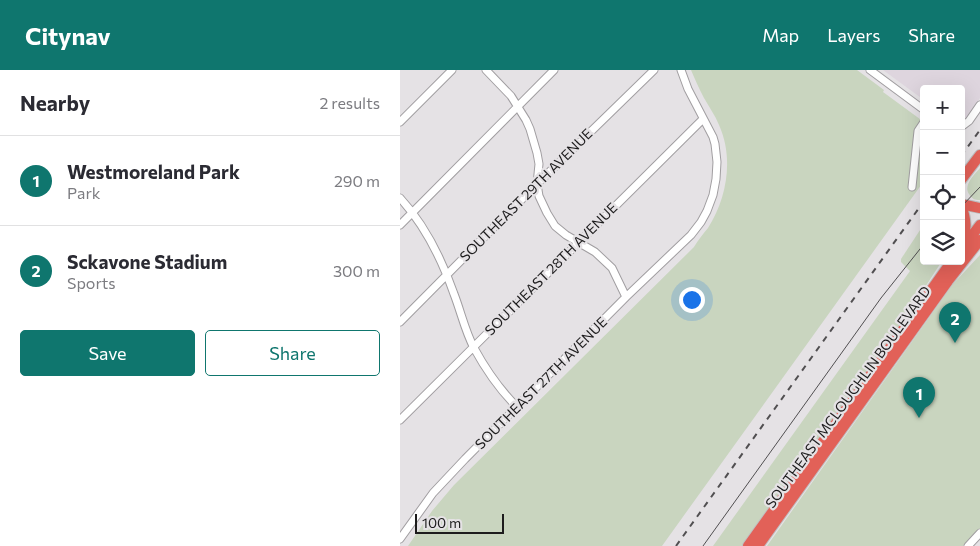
<!DOCTYPE html>
<meta charset="utf-8">
<style>
:root{--surface:#fff;--page:#f7f7f7;--text:#2b2b33;--muted:#7c7c81;--line:#e1e1e2;--accent:#0f766e}
body{margin:0;font-family:Commissioner,sans-serif;background:var(--page);color:var(--text)}
.controls{position:absolute;right:15px;top:15px;display:grid;overflow:hidden;border-radius:5px;box-shadow:0 5px 20px #0002}
.controls button{width:45px;height:45px;display:grid;place-items:center;padding:0;border:0;border-bottom:1px solid var(--line);background:var(--surface);color:var(--text);font:25px sans-serif}
.scale{position:absolute;left:15px;bottom:12px;width:89px;box-sizing:border-box;padding-left:5px;border:2px solid #1d1c1d;border-top:0;font-size:14px;line-height:18px;white-space:nowrap;color:#1d1c1d;-webkit-text-stroke:4px #e5e2e5;paint-order:stroke}
.you{position:absolute;left:291px;top:229px;width:18px;height:18px;margin:-12px;border:4px solid #fff;border-radius:50%;background:#1a73e8;box-shadow:0 0 0 8px #1a73e833}
.badge{display:grid;place-items:center;width:32px;height:32px;border-radius:50%;background:var(--accent);color:#fff;font-size:16px;font-weight:700}
.pin{position:absolute;translate:-50% -41px;filter:drop-shadow(0 1px 2px #0008)}
.pin::after{content:'';position:absolute;top:26px;width:18px;height:15px;background:inherit;clip-path:polygon(0 0,100% 0,50% 100%)}
.list{margin:0;padding:0;list-style:none}
h2{display:flex;justify-content:space-between;align-items:center;height:65px;margin:0;padding:0 20px;font-size:21px}
h2 small{font-size:16px;font-weight:400;color:var(--muted)}
.list li{display:grid;grid-template-columns:32px 1fr auto;gap:15px;align-items:center;box-sizing:border-box;height:90px;padding:0 20px;border-top:1px solid var(--line)}
.list b{display:block;font-size:19px;white-space:nowrap}
.list p{margin:0;font-size:16px;white-space:nowrap;color:var(--muted)}
.list em{font-size:16px;font-style:normal;color:var(--muted)}
.actions{display:flex;gap:10px;padding:15px 20px}
.actions a{flex:1;padding:11px 0;border:1px solid var(--accent);border-radius:5px;text-align:center;font-size:18px;color:var(--accent)}
.actions .main{background:var(--accent);color:#fff}
.icon{flex:none;width:28px;height:28px;fill:none;stroke:currentColor;stroke-width:2;stroke-linecap:round;stroke-linejoin:round}
.map{position:relative;flex:none;width:580px;height:476px;overflow:hidden}
header{display:flex;align-items:center;gap:30px;box-sizing:border-box;height:70px;padding:0 25px;background:var(--accent);color:#fff}
header strong{font-size:24px}
nav{display:flex;gap:28px;margin-inline-start:auto;font-size:18px}
main{display:flex}
aside{flex:1;background:var(--surface)}
.map>svg:first-child{display:block}
.built{fill:#ded5de}
.green{fill:#c9d5bf}
.lines{fill:none;stroke-linecap:round;stroke-linejoin:round}
.minor-casing{stroke:#a19ea1;stroke-width:9}
.highway-casing{stroke:#c0bfc0;stroke-width:12}
.minor{stroke:#fff;stroke-width:7}
.highway{stroke:#e26158;stroke-width:10}
.tram{stroke:#514f51;stroke-width:1}
.rail{stroke:#514f51;stroke-width:2;stroke-dasharray:6 6;stroke-linecap:butt}
.labels{text-anchor:middle;stroke-width:4.5;stroke-linejoin:round;paint-order:stroke}
.street-label{font-size:14px;fill:#1d1c1d;stroke:#e5e2e5}
</style>
<header>
<strong>Citynav</strong>
<nav><a>Map</a><a>Layers</a><a>Share</a></nav>
</header>
<main>
<aside>
<h2>Nearby<small>2 results</small></h2>
<ul class="list">
<li><span class="badge">1</span><div><b>Westmoreland Park</b><p>Park</p></div><em>290 m</em></li>
<li><span class="badge">2</span><div><b>Sckavone Stadium</b><p>Sports</p></div><em>300 m</em></li>
</ul>
<div class="actions"><a class="main">Save</a><a>Share</a></div>
</aside>
<div class="map">
<svg width="580" height="476" viewBox="0 0 580 476">
<rect width="100%" height="100%" fill="#e5e2e5"/>
<path class="built" d="M 483,0 L 580,0 L 580,28 L 565,50 L 563,51 L 561,50 L 561,19 L 524,19 L 524,30 Z"/>
<path class="green" d="M 291,0 L 457,0 L 484,20 L 483,22 L 524,52 L 524,111 L 262,476 L 8,476 L 32,441 L 54,415 L 294,177 C 298,170 303,164 308,158 C 327,128 334,88 319,55 C 315,45 309,37 304,28 C 299,19 295,9 291,0 Z
M 580,98 L 580,130 C 575,130 572,129 569,124 C 563,115 574,105 580,98 Z
M 524,154 L 524,191 L 542,191 L 505,248 L 342,476 L 313,476 L 510,201 L 501,192 L 501,189 Z
M 580,185 L 580,458 L 563,476 L 367,476 L 553,214 Z"/>
<g class="lines">
<defs>
<path id="minor" d="M 86,0 L 111,26 L 126,50 L 130,59 L 137,83 L 139,94 L 137,114 L 139,126 L 147,143 L 155,156 L 166,165 L 195,182 L 212,198 L 226,227
M 470,0 L 524,40
M 0,52 L 52,0
M 561,57 L 569,51 L 580,35
M 512,117 L 518,61 L 524,52
M 0,128 C 25,155 42,190 54,224 C 61,242 65,261 74,278 C 86,300 100,320 117,337
M 0,155 L 154,0
M 0,252 L 137,114 L 254,0
M 0,350 L 303,49
M 0,469 L 33,423 L 65,389 L 226,227 L 291,165 L 301,152 L 307,141 L 313,125 L 316,109 L 317,92 L 315,74 L 313,67 L 288,19 L 281,0
M 568,476 L 580,463"/>
<path id="highway" d="M 561,110 L 580,85
M 561,134 C 568,155 566,158 561,179
M 561,134 L 580,138
M 564,176 L 580,155
M 348,476 L 552,191
M 358,476 L 548,211 L 580,170"/>
</defs>
<use href="#minor" class="minor-casing"/>
<use href="#highway" class="highway-casing"/>
<use href="#minor" class="minor"/>
<use href="#highway" class="highway"/>
<path class="tram" d="M 561,137 L 580,117
M 303,476 L 481,228 L 524,174"/>
<path class="rail" d="M 561,86 L 580,60
M 276,476 L 524,131"/>
</g>
<g class="labels">
<g class="street-label">
<text transform="translate(126 125) rotate(-45)" y="5">SOUTHEAST 29TH AVENUE</text>
<text transform="translate(151 199) rotate(-45)" y="5">SOUTHEAST 28TH AVENUE</text>
<text transform="translate(141 313) rotate(-45)" y="5">SOUTHEAST 27TH AVENUE</text>
<text transform="translate(448 327) rotate(-54)" y="5">SOUTHEAST MCLOUGHLIN BOULEVARD</text>
</g>
</g>
</svg>
<div class="controls">
<button>+</button>
<button>−</button>
<button><svg class="icon" aria-label="locate" viewBox="0 0 24 24"><circle cx="12" cy="12" r="6"/><path d="M12 2v4M12 18v4M2 12h4M18 12h4"/></svg></button>
<button><svg class="icon" aria-label="layers" viewBox="0 0 24 24"><path d="M12 4l9 5-9 5-9-5zM3 14l9 5 9-5"/></svg></button>
</div>
<div class="scale">100 m</div>
<div class="you"></div>
<div class="pin badge" style="left:519px;top:348px">1</div>
<div class="pin badge" style="left:555px;top:273px">2</div>
</div>
</main>
